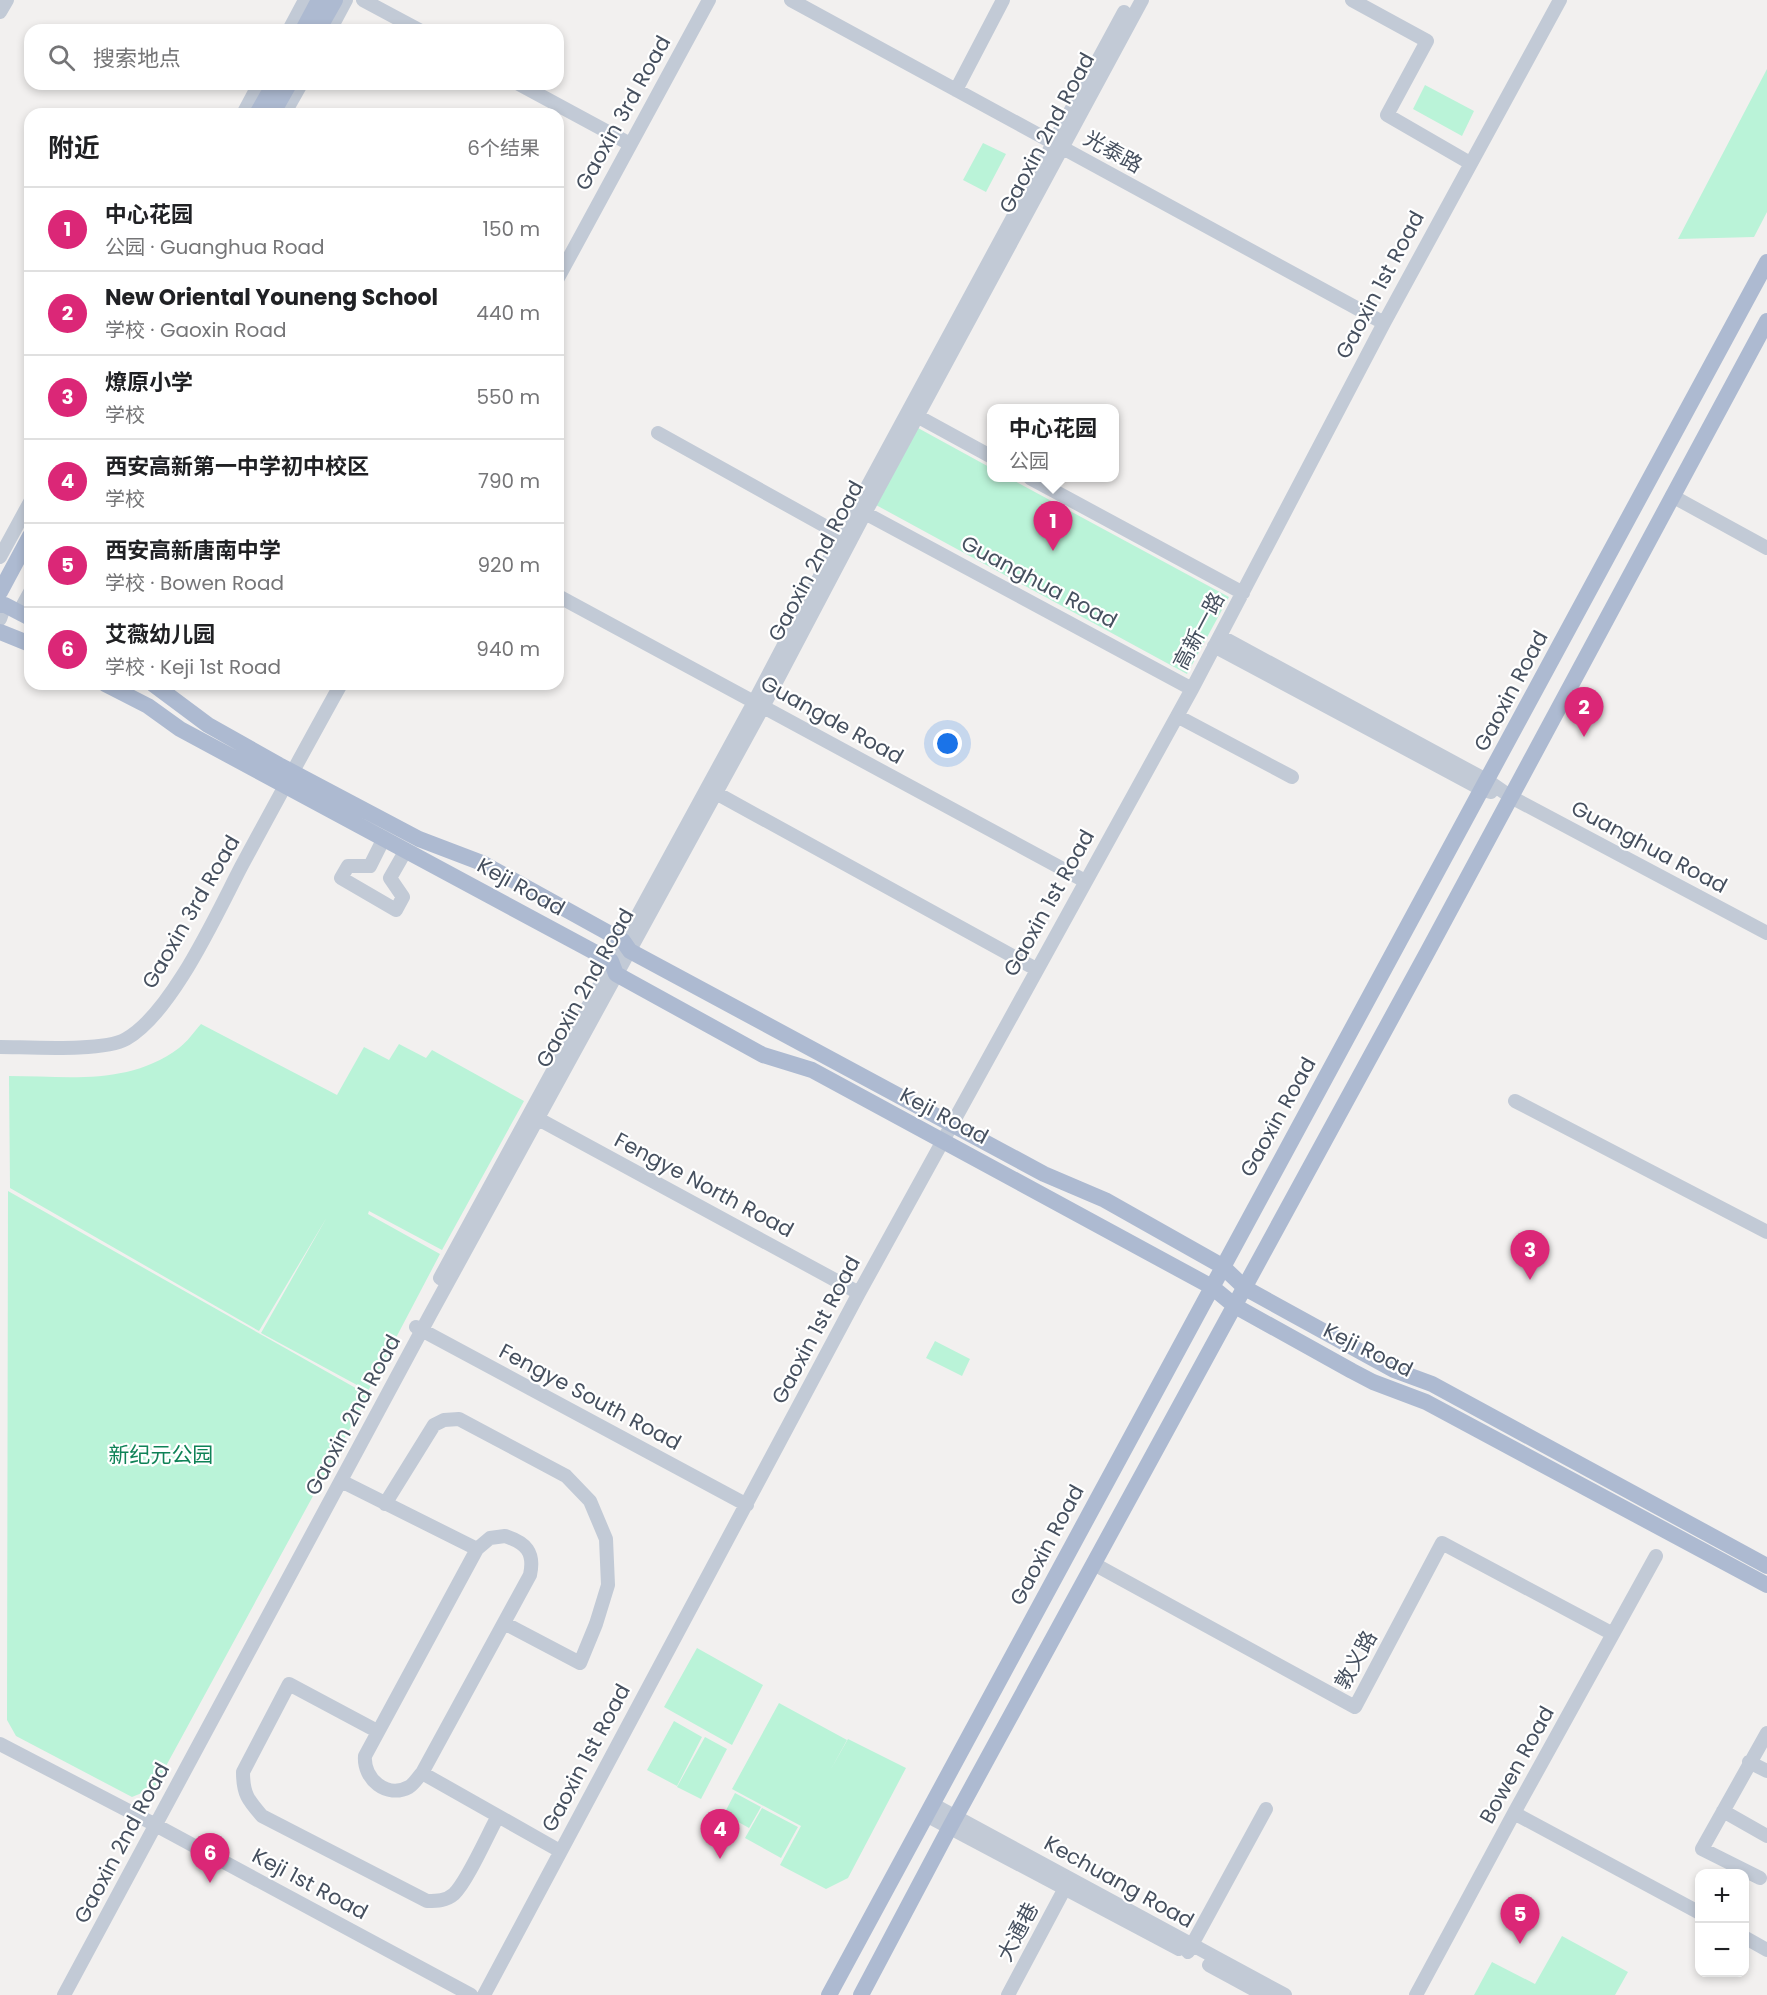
<!DOCTYPE html>
<html lang="zh">
<meta charset="utf-8">
<style>
:root{--surface:#fff;--page:#f2f2f2;--text:#202124;--muted:#757577;--line:#e0e0e0;--accent:#db2777}
body{margin:0;font-family:Poppins,"Noto Sans SC",sans-serif;background:var(--page);color:var(--text)}
.controls{position:absolute;right:18px;bottom:18px;display:grid;overflow:hidden;border-radius:12px;box-shadow:0 3px 9px #0003}
.controls button{width:54px;height:54px;display:grid;place-items:center;padding:0;border:0;border-bottom:2px solid var(--line);background:var(--surface);color:var(--text);font:30px sans-serif}
.you{position:absolute;left:948px;top:744px;width:21px;height:21px;margin:-15px;border:4px solid #fff;border-radius:50%;background:#1a73e8;box-shadow:0 0 0 9px #1a73e833}
.badge{display:grid;place-items:center;width:39px;height:39px;border-radius:50%;background:var(--accent);color:#fff;font-size:20px;font-weight:700}
.pin{position:absolute;translate:-50% -50px;filter:drop-shadow(0 2px 3px #0008)}
.pin::after{content:'';position:absolute;top:32px;width:21px;height:18px;background:inherit;clip-path:polygon(0 0,100% 0,50% 100%)}
.popup{position:absolute;left:987px;top:404px;width:132px;height:78px;box-sizing:border-box;display:grid;place-content:center;border-radius:12px;background:var(--surface);filter:drop-shadow(0 2px 4px #0005);font-size:20px;white-space:nowrap;color:var(--muted)}
.popup b{font-size:22px;color:var(--text)}
.popup::after{content:'';position:absolute;left:50%;top:100%;margin-left:-12px;border:12px solid transparent;border-top-color:var(--surface)}
.list{margin:0;padding:0;list-style:none}
h2{display:flex;justify-content:space-between;align-items:center;height:78px;margin:0;padding:0 24px;font-size:26px}
h2 small{font-size:20px;font-weight:400;color:var(--muted)}
.list li{display:grid;grid-template-columns:39px 1fr auto;gap:18px;align-items:center;box-sizing:border-box;height:84px;padding:0 24px;border-top:2px solid var(--line)}
.list b{display:block;font-size:22px;white-space:nowrap}
.list p{margin:0;font-size:20px;white-space:nowrap;color:var(--muted)}
.list em{font-size:20px;font-style:normal;color:var(--muted)}
.icon{flex:none;width:33px;height:33px;fill:none;stroke:currentColor;stroke-width:2;stroke-linecap:round;stroke-linejoin:round}
.map{position:relative;flex:none;width:1767px;height:1995px;overflow:hidden}
.search{position:absolute;background:var(--surface);box-shadow:0 3px 9px #0003;left:24px;top:24px;width:540px;height:66px;display:flex;align-items:center;gap:15px;box-sizing:border-box;padding:0 21px;border-radius:18px;color:var(--muted);font-size:22px}
.panel{position:absolute;background:var(--surface);box-shadow:0 3px 9px #0003;left:24px;top:108px;width:540px;height:582px;border-radius:18px}
.map>svg:first-child{display:block}
.green{fill:#baf3d8}
.lines{fill:none;stroke-linecap:round;stroke-linejoin:round}
.minor{stroke:#c2cad6;stroke-width:14}
.major{stroke:#adbad1;stroke-width:16}
.labels{text-anchor:middle;stroke-width:4.5;stroke-linejoin:round;paint-order:stroke}
.street-label{font-size:21px;fill:#46505f;stroke:#fff}
.park-label{font-size:21px;fill:#0f8257;stroke:#fff}
</style>
<div class="map">
<svg width="1767" height="1995" viewBox="0 0 1767 1995">
<rect width="100%" height="100%" fill="#f2f0ef"/>
<path class="green" d="M 1767,69 L 1767,212 L 1754,237 L 1678,239 Z
M 1425,85 L 1474,111 L 1462,136 L 1413,109 Z
M 983,143 L 1006,154 L 986,192 L 963,180 Z
M 918,428 L 991,468 L 992,478 L 1009,478 L 1229,597 L 1187,674 L 876,505 Z
M 201,1024 L 337,1095 L 364,1047 L 389,1060 L 399,1044 L 426,1058 L 432,1050 L 524,1101 L 442,1250 L 369,1211 L 368,1214 L 440,1254 L 368,1391 L 261,1333 L 327,1217 L 259,1331 L 10,1188 L 9,1076 C 69,1076 128,1086 179,1048 C 187,1042 194,1032 201,1024 Z
M 8,1191 L 368,1395 L 154,1788 L 132,1797 L 16,1736 L 7,1720 Z
M 935,1341 L 970,1359 L 962,1376 L 926,1358 Z
M 697,1648 L 763,1685 L 732,1745 L 664,1707 Z
M 779,1703 L 847,1740 L 831,1769 L 848,1739 L 906,1768 L 848,1878 L 826,1889 L 780,1865 L 801,1826 L 732,1789 Z
M 674,1721 L 702,1737 L 677,1786 L 647,1770 Z
M 705,1737 L 727,1749 L 701,1799 L 677,1787 Z
M 735,1793 L 761,1807 L 749,1828 L 724,1814 Z
M 762,1808 L 798,1827 L 781,1858 L 745,1838 Z
M 1562,1936 L 1628,1972 L 1615,1995 L 1474,1995 L 1492,1962 L 1535,1984 Z"/>
<g class="lines">
<path class="minor" d="M 363,0 L 419,30
M 791,0 L 1384,323
M 1352,0 L 1427,41 L 1387,115 L 1470,163
M 0,12 L 7,0
M 289,30 L 305,0
M 330,30 L 346,0
M 519,84 L 630,144
M 956,90 L 1003,0
M 243,114 L 259,84
M 284,114 L 301,84
M 558,278 L 709,0
M 917,416 L 992,457
M 658,433 L 841,535
M 1030,478 L 1243,593
M 1672,496 L 1767,548
M 865,513 L 1192,689
M 0,557 L 30,502
M 558,596 L 1085,881
M 19,612 L 30,592
M 0,619 L 5,605
M 1220,636 L 1488,781 L 1511,797 L 1767,933
M 1214,646 L 1483,790 L 1491,792
M 1177,716 L 1292,777
M 716,793 L 1036,969
M 384,838 L 370,866 L 348,866 L 341,878 L 396,910 L 403,897 L 390,878 L 406,850
M 0,1047 C 28,1047 104,1052 126,1039 C 172,1013 216,915 241,867 C 274,806 307,745 341,684
M 1515,1101 L 1767,1232
M 531,1115 L 859,1293
M 440,1278 L 754,702 L 859,502 L 1124,12
M 416,1327 L 747,1505
M 341,1481 L 477,1549
M 385,1504 L 434,1425 L 444,1420 L 459,1419 L 566,1476 L 590,1501 L 606,1539 L 608,1585 L 596,1624 L 580,1663 L 504,1623
M 505,1536 C 526,1543 535,1552 530,1575 L 422,1773 C 418,1777 414,1784 409,1787 C 387,1799 363,1779 365,1756 L 477,1549 L 490,1538 Z
M 1094,1564 L 1355,1707 L 1442,1543 L 1613,1634
M 377,1731 L 289,1684 L 243,1772 C 243,1794 248,1800 262,1816 L 427,1901 C 437,1901 446,1901 454,1894 C 467,1882 488,1834 498,1816
M 0,1744 L 148,1821 L 471,1995
M 1749,1762 L 1767,1771
M 422,1773 L 560,1851
M 932,1804 L 1285,1995
M 1723,1811 L 1767,1836
M 1514,1813 L 1700,1913
M 926,1815 L 1179,1949
M 1760,1878 L 1702,1849 L 1767,1733
M 1744,1937 L 1767,1950
M 1188,1952 L 1266,1809
M 1209,1965 L 1264,1995
M 64,1995 L 430,1315 L 763,707 L 865,513 L 1142,0
M 484,1995 L 859,1293 L 1192,689 L 1384,323 L 1560,0
M 1008,1995 L 1065,1888
M 1416,1995 L 1514,1813 L 1656,1556"/>
<path class="major" d="M 303,30 L 319,0
M 318,30 L 335,0
M 257,114 L 274,84
M 272,114 L 289,84
M 0,592 L 30,536
M 0,605 L 5,605 L 30,618
M 0,632 L 30,644
M 105,684 L 148,706 L 180,729 L 611,961 L 616,974 L 763,1055 L 812,1070 L 1212,1287 L 1235,1306 L 1352,1371 L 1373,1382 L 1426,1402 L 1767,1585
M 153,684 L 208,725 L 279,765 L 419,839 L 482,863 L 623,941 L 630,951 L 1044,1174 L 1105,1200 L 1222,1266 L 1245,1288 L 1394,1370 L 1432,1384 L 1767,1566
M 829,1995 L 1767,262
M 861,1995 L 950,1827 L 1428,951 L 1767,321"/>
</g>
<g class="labels">
<g class="street-label">
<text transform="translate(623 113) rotate(-61)" y="7">Gaoxin 3rd Road</text>
<text transform="translate(1047 133) rotate(-62)" y="7">Gaoxin 2nd Road</text>
<text transform="translate(1113 152) rotate(29)" y="7">光泰路</text>
<text transform="translate(1380 285) rotate(-62)" y="7">Gaoxin 1st Road</text>
<text transform="translate(816 561) rotate(-62)" y="7">Gaoxin 2nd Road</text>
<text transform="translate(1039 582) rotate(28)" y="7">Guanghua Road</text>
<text transform="translate(1199 631) rotate(-62)" y="7">高新一路</text>
<text transform="translate(1511 691) rotate(-62)" y="7">Gaoxin Road</text>
<text transform="translate(832 720) rotate(29)" y="7">Guangde Road</text>
<text transform="translate(1649 847) rotate(28)" y="7">Guanghua Road</text>
<text transform="translate(521 887) rotate(29)" y="7">Keji Road</text>
<text transform="translate(1049 903) rotate(-61)" y="7">Gaoxin 1st Road</text>
<text transform="translate(191 912) rotate(-60)" y="7">Gaoxin 3rd Road</text>
<text transform="translate(585 988) rotate(-61)" y="7">Gaoxin 2nd Road</text>
<text transform="translate(944 1116) rotate(28)" y="7">Keji Road</text>
<text transform="translate(1278 1117) rotate(-61)" y="7">Gaoxin Road</text>
<text transform="translate(704 1185) rotate(28)" y="7">Fengye North Road</text>
<text transform="translate(816 1330) rotate(-62)" y="7">Gaoxin 1st Road</text>
<text transform="translate(1368 1350) rotate(26)" y="7">Keji Road</text>
<text transform="translate(590 1397) rotate(28)" y="7">Fengye South Road</text>
<text transform="translate(353 1415) rotate(-62)" y="7">Gaoxin 2nd Road</text>
<text transform="translate(1047 1545) rotate(-62)" y="7">Gaoxin Road</text>
<text transform="translate(1356 1660) rotate(-61)" y="7">敦义路</text>
<text transform="translate(586 1758) rotate(-62)" y="7">Gaoxin 1st Road</text>
<text transform="translate(1517 1765) rotate(-61)" y="7">Bowen Road</text>
<text transform="translate(122 1843) rotate(-62)" y="7">Gaoxin 2nd Road</text>
<text transform="translate(1119 1882) rotate(29)" y="7">Kechuang Road</text>
<text transform="translate(310 1884) rotate(28)" y="7">Keji 1st Road</text>
<text transform="translate(1018 1932) rotate(-62)" y="7">大通巷</text>
</g>
<g class="park-label">
<text x="161" y="1462">新纪元公园</text>
</g>
</g>
</svg>
<div class="controls">
<button>+</button>
<button>−</button>
</div>
<div class="you"></div>
<div class="pin badge" style="left:1053px;top:551px">1</div>
<div class="popup"><b>中心花园</b>公园</div>
<div class="pin badge" style="left:1584px;top:737px">2</div>
<div class="pin badge" style="left:1530px;top:1280px">3</div>
<div class="pin badge" style="left:720px;top:1859px">4</div>
<div class="pin badge" style="left:1520px;top:1944px">5</div>
<div class="pin badge" style="left:210px;top:1883px">6</div>
<div class="search"><svg class="icon" aria-label="search" viewBox="0 0 24 24"><circle cx="10" cy="10" r="6"/><path d="M15 15l6 6"/></svg>搜索地点</div>
<section class="panel">
<h2>附近<small>6个结果</small></h2>
<ul class="list">
<li><span class="badge">1</span><div><b>中心花园</b><p>公园 · Guanghua Road</p></div><em>150 m</em></li>
<li><span class="badge">2</span><div><b>New Oriental Youneng School</b><p>学校 · Gaoxin Road</p></div><em>440 m</em></li>
<li><span class="badge">3</span><div><b>燎原小学</b><p>学校</p></div><em>550 m</em></li>
<li><span class="badge">4</span><div><b>西安高新第一中学初中校区</b><p>学校</p></div><em>790 m</em></li>
<li><span class="badge">5</span><div><b>西安高新唐南中学</b><p>学校 · Bowen Road</p></div><em>920 m</em></li>
<li><span class="badge">6</span><div><b>艾薇幼儿园</b><p>学校 · Keji 1st Road</p></div><em>940 m</em></li>
</ul>
</section>
</div>
